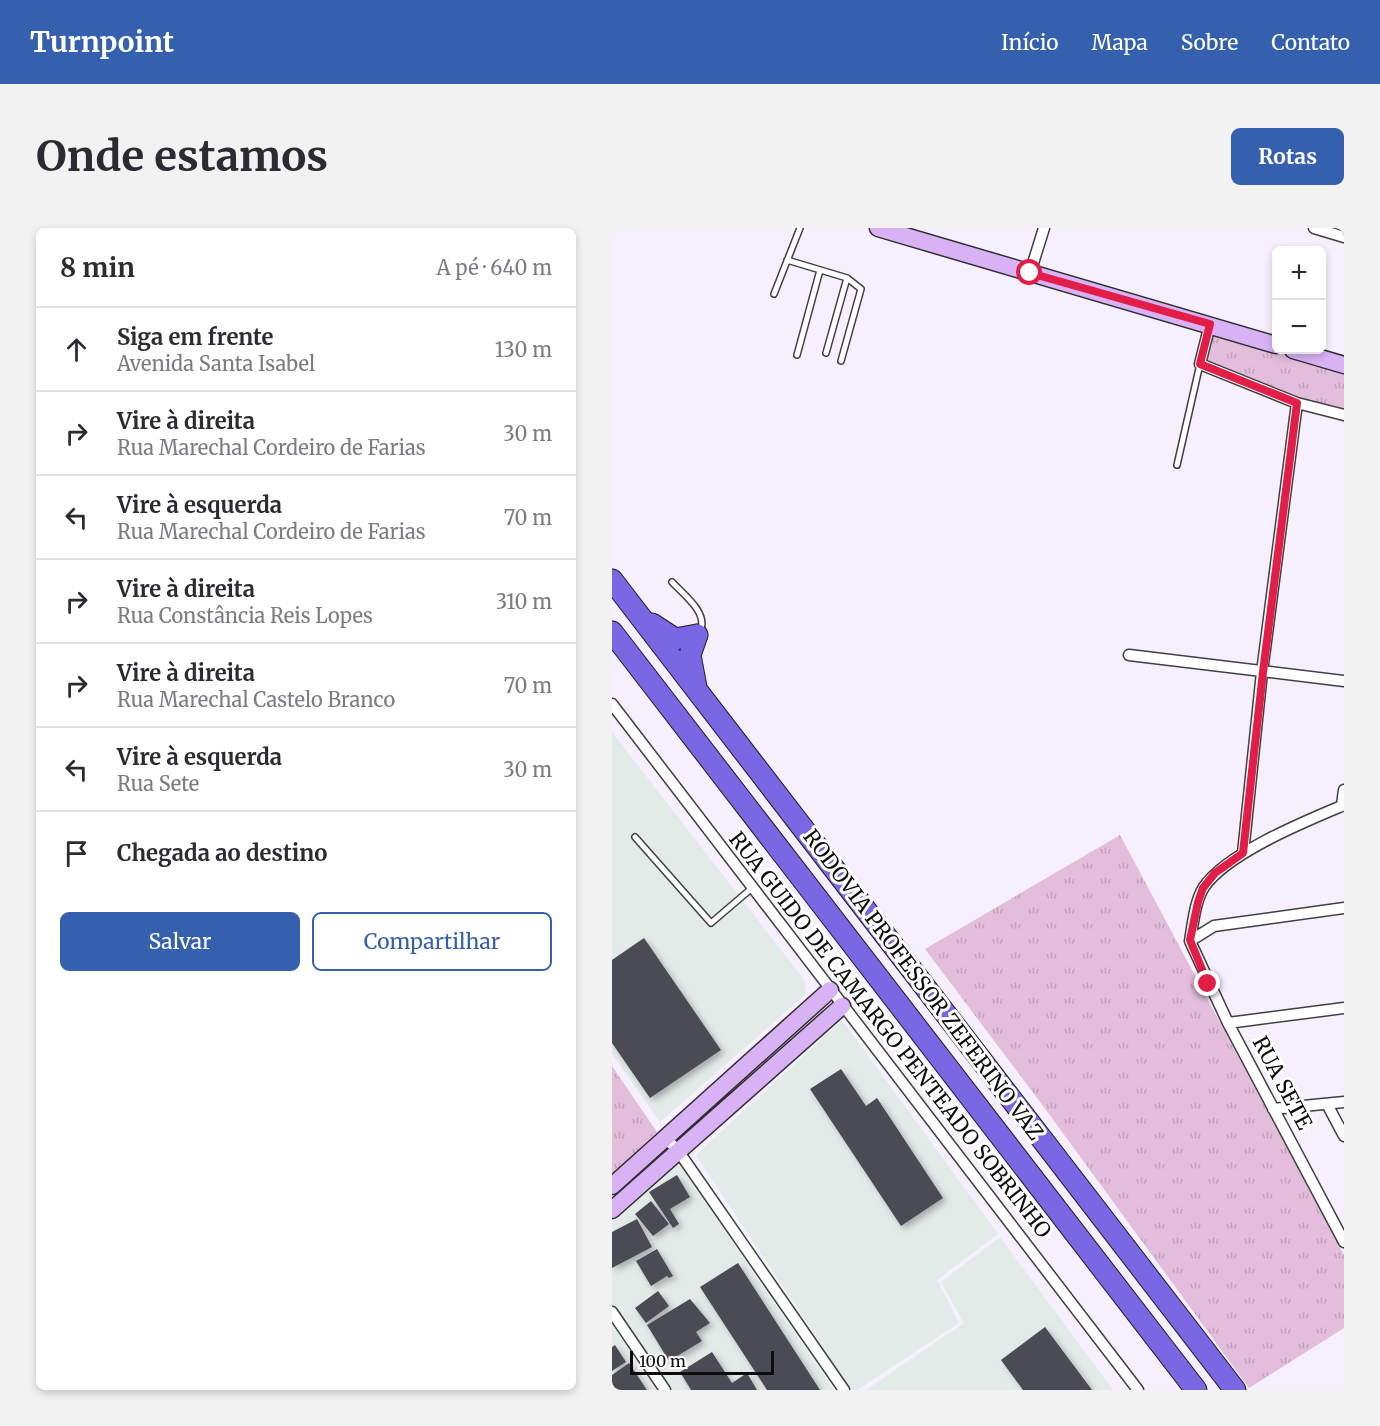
<!DOCTYPE html>
<html lang="pt">
<meta charset="utf-8">
<style>
:root{--surface:#fff;--page:#f2f2f3;--text:#2b2b33;--muted:#7c7c81;--line:#e1e1e2;--accent:#3560ae}
body{margin:0;font-family:Merriweather,serif;background:var(--page);color:var(--text)}
.controls{position:absolute;right:18px;top:18px;display:grid;overflow:hidden;border-radius:9px;box-shadow:0 3px 9px #0003}
.controls button{width:54px;height:54px;display:grid;place-items:center;padding:0;border:0;border-bottom:2px solid var(--line);background:var(--surface);color:var(--text);font:30px sans-serif}
.scale{position:absolute;left:18px;bottom:15px;width:144px;box-sizing:border-box;padding-left:6px;border:3px solid #0d0d0d;border-top:0;font-size:16px;line-height:21px;white-space:nowrap;color:#0d0d0d;-webkit-text-stroke:4px #fff;paint-order:stroke}
.stop{position:absolute;width:18px;height:18px;margin:-14px;border:4px solid #e11d48;border-radius:50%;background:#fff}
.stop.end{background:#e11d48;border-color:#fff;box-shadow:0 2px 6px #0008}
.list{margin:0;padding:0;list-style:none}
h2{display:flex;justify-content:space-between;align-items:center;height:78px;margin:0;padding:0 24px;font-size:26px}
h2 small{font-size:20px;font-weight:400;color:var(--muted)}
.list li{display:grid;grid-template-columns:39px 1fr auto;gap:18px;align-items:center;box-sizing:border-box;height:84px;padding:0 24px;border-top:2px solid var(--line)}
.list b{display:block;font-size:22px;white-space:nowrap}
.list p{margin:0;font-size:20px;white-space:nowrap;color:var(--muted)}
.list em{font-size:20px;font-style:normal;color:var(--muted)}
.actions{display:flex;gap:12px;padding:18px 24px}
.actions a{flex:1;padding:14px 0;border:2px solid var(--accent);border-radius:9px;text-align:center;font-size:21px;color:var(--accent)}
.actions .main{background:var(--accent);color:#fff}
.icon{flex:none;width:33px;height:33px;fill:none;stroke:currentColor;stroke-width:2;stroke-linecap:round;stroke-linejoin:round}
.map{position:relative;flex:none;width:732px;height:1162px;overflow:hidden;border-radius:9px}
header{display:flex;align-items:center;gap:36px;box-sizing:border-box;height:84px;padding:0 30px;background:var(--accent);color:#fff}
header strong{font-size:28px}
nav{display:flex;gap:33px;margin-inline-start:auto;font-size:21px}
.intro{display:flex;align-items:center;justify-content:space-between;box-sizing:border-box;height:144px;padding:0 36px}
h1{margin:0;font-size:42px}
.button{padding:15px 27px;border-radius:9px;background:var(--accent);color:#fff;font-size:21px;font-weight:700}
main{display:flex;gap:36px;padding:0 36px}
aside{flex:1;background:var(--surface);border-radius:9px;box-shadow:0 3px 9px #0003}
.map>svg:first-child{display:block}
.industrial{fill:#e3ebe8}
.grass{fill:url(#grass-tufts)}
.building{fill:#4c4b55;filter:url(#shadow)}
.lines{fill:none;stroke-linecap:round;stroke-linejoin:round}
.lane-casing{stroke:#404040;stroke-width:8}
.street-casing{stroke:#404040;stroke-width:13}
.secondary-casing{stroke:#2f2f2f;stroke-width:19}
.highway-casing{stroke:#1e1e1e;stroke-width:23}
.lane{stroke:#fff;stroke-width:5}
.street{stroke:#fff;stroke-width:10}
.secondary{stroke:#d9b2f6;stroke-width:16}
.highway{stroke:#7967e4;stroke-width:21}
.route{stroke:#e11d48;stroke-width:8}
.labels{text-anchor:middle;stroke-width:6;stroke-linejoin:round;paint-order:stroke}
.street-label{font-size:21px;fill:#0d0d0d;stroke:#fff}
</style>
<header>
<strong>Turnpoint</strong>
<nav><a>Início</a><a>Mapa</a><a>Sobre</a><a>Contato</a></nav>
</header>
<div class="intro"><h1>Onde estamos</h1><a class="button">Rotas</a></div>
<main>
<aside>
<h2>8 min<small>A pé · 640 m</small></h2>
<ul class="list">
<li><svg class="icon" aria-label="ahead" viewBox="0 0 24 24"><path d="M12 20V5M6 11l6-6 6 6"/></svg><div><b>Siga em frente</b><p>Avenida Santa Isabel</p></div><em>130 m</em></li>
<li><svg class="icon" aria-label="right" viewBox="0 0 24 24"><path d="M7 20v-9h11M14 6l5 5-5 5"/></svg><div><b>Vire à direita</b><p>Rua Marechal Cordeiro de Farias</p></div><em>30 m</em></li>
<li><svg class="icon" aria-label="left" viewBox="0 0 24 24"><path d="M17 20v-9H6M10 6l-5 5 5 5"/></svg><div><b>Vire à esquerda</b><p>Rua Marechal Cordeiro de Farias</p></div><em>70 m</em></li>
<li><svg class="icon" aria-label="right" viewBox="0 0 24 24"><path d="M7 20v-9h11M14 6l5 5-5 5"/></svg><div><b>Vire à direita</b><p>Rua Constância Reis Lopes</p></div><em>310 m</em></li>
<li><svg class="icon" aria-label="right" viewBox="0 0 24 24"><path d="M7 20v-9h11M14 6l5 5-5 5"/></svg><div><b>Vire à direita</b><p>Rua Marechal Castelo Branco</p></div><em>70 m</em></li>
<li><svg class="icon" aria-label="left" viewBox="0 0 24 24"><path d="M17 20v-9H6M10 6l-5 5 5 5"/></svg><div><b>Vire à esquerda</b><p>Rua Sete</p></div><em>30 m</em></li>
<li><svg class="icon" aria-label="arrive" viewBox="0 0 24 24"><path d="M6 21V4h12l-3 4 3 4H6"/></svg><div><b>Chegada ao destino</b></div></li>
</ul>
<div class="actions"><a class="main">Salvar</a><a>Compartilhar</a></div>
</aside>
<div class="map">
<svg width="732" height="1162" viewBox="0 0 732 1162">
<defs>
<pattern id="grass-tufts" width="24" height="20" patternUnits="userSpaceOnUse" patternTransform="scale(1.5)"><rect width="24" height="20" fill="#e4bddd"/><path d="M3 7l-1-3M5 7V3M7 7l1-3M15 17l-1-3M17 17v-4M19 17l1-3" fill="none" stroke="#c2a1bc"/></pattern>
<filter id="shadow"><feDropShadow dx="3.5" dy="3.5" stdDeviation="3" flood-color="#0004"/></filter>
</defs>
<rect width="100%" height="100%" fill="#f6effd"/>
<path class="industrial" d="M 0,504 L 193,753 L 194,766 L 48,894 L 0,826 Z
M 230,792 L 386,1006 L 325,1052 L 347,1095 L 245,1162 L 239,1162 L 84,927 Z
M 67,936 L 222,1162 L 0,1162 L 0,994 Z
M 388,1009 L 501,1162 L 254,1162 L 352,1095 L 329,1054 Z"/>
<path class="grass" d="M 600,100 L 664,122 L 676,122 L 732,137 L 732,182 L 685,171 L 591,132 Z
M 508,607 L 732,1027 L 732,1100 L 637,1160 L 434,882 L 313,721 Z
M 0,838 L 45,904 L 0,946 Z"/>
<path class="building" d="M 32,710 L 109,822 L 38,870 L 0,815 L 0,732 Z
M 229,841 L 254,878 L 265,870 L 331,970 L 289,998 L 198,861 Z
M 65,947 L 78,969 L 58,981 L 67,996 L 61,1000 L 37,964 Z
M 39,973 L 57,996 L 41,1008 L 23,986 Z
M 25,991 L 40,1019 L 0,1040 L 0,1004 Z
M 45,1021 L 61,1048 L 57,1050 L 55,1048 L 39,1058 L 24,1033 Z
M 126,1035 L 208,1162 L 155,1162 L 88,1059 Z
M 46,1063 L 57,1078 L 34,1095 L 23,1080 Z
M 78,1071 L 98,1095 L 84,1104 L 90,1113 L 57,1133 L 35,1097 Z
M 433,1099 L 480,1162 L 411,1162 L 389,1132 Z
M 3,1117 L 14,1134 L 0,1143 L 0,1119 Z
M 100,1124 L 120,1155 L 135,1145 L 145,1162 L 79,1162 L 68,1144 Z
M 17,1135 L 35,1162 L 0,1162 L 0,1147 Z"/>
<g class="lines">
<defs>
<path id="lane" d="M 175,32 L 235,50 L 249,61 L 229,133
M 162,66 L 188,0
M 214,125 L 235,50
M 185,127 L 208,42
M 565,237 L 588,136
M 60,354 C 72,367 97,385 88,404
M 23,609 L 99,695 L 140,660"/>
<path id="street" d="M 702,0 L 732,9
M 418,45 L 432,0
M 598,96 L 588,136 L 685,175 L 732,187
M 517,427 L 732,453
M 0,476 L 526,1162
M 730,577 L 732,562
M 631,625 L 650,444 L 685,175
M 578,713 L 616,795 L 732,1014
M 578,713 C 581,695 583,673 592,659 C 615,625 694,593 732,577
M 578,713 L 602,698 L 732,680
M 616,795 L 732,780
M 715,876 L 732,908
M 661,881 L 732,874
M 54,910 L 67,924 L 232,1162
M 0,1084 L 53,1162"/>
<path id="secondary" d="M 266,0 L 664,117
M 681,122 L 732,137
M 0,958 L 218,762
M 0,982 L 230,778"/>
<path id="highway" d="M 0,352 L 623,1162
M 40,396 L 63,411 L 85,407
M 0,404 L 584,1162
M 84,459 L 78,427 L 85,407"/>
</defs>
<use href="#lane" class="lane-casing"/>
<use href="#street" class="street-casing"/>
<use href="#secondary" class="secondary-casing"/>
<use href="#highway" class="highway-casing"/>
<use href="#lane" class="lane"/>
<use href="#street" class="street"/>
<use href="#secondary" class="secondary"/>
<use href="#highway" class="highway"/>
</g>
<g class="lines">
<path class="route" d="M 418,45 L 598,96 L 588,136 L 685,175 L 651,444 L 631,625 L 603,645 L 591,660 L 586,674 L 578,712 L 596,756"/>
</g>
<g class="labels">
<g class="street-label">
<text transform="translate(311 757) rotate(53)" y="7">RODOVIA PROFESSOR ZEFERINO VAZ</text>
<text transform="translate(278 807) rotate(52)" y="7">RUA GUIDO DE CAMARGO PENTEADO SOBRINHO</text>
<text transform="translate(670 855) rotate(62)" y="7">RUA SETE</text>
</g>
</g>
</svg>
<div class="controls">
<button>+</button>
<button>−</button>
</div>
<div class="scale">100 m</div>
<div class="stop" style="left:418px;top:45px"></div>
<div class="stop end" style="left:596px;top:756px"></div>
</div>
</main>
